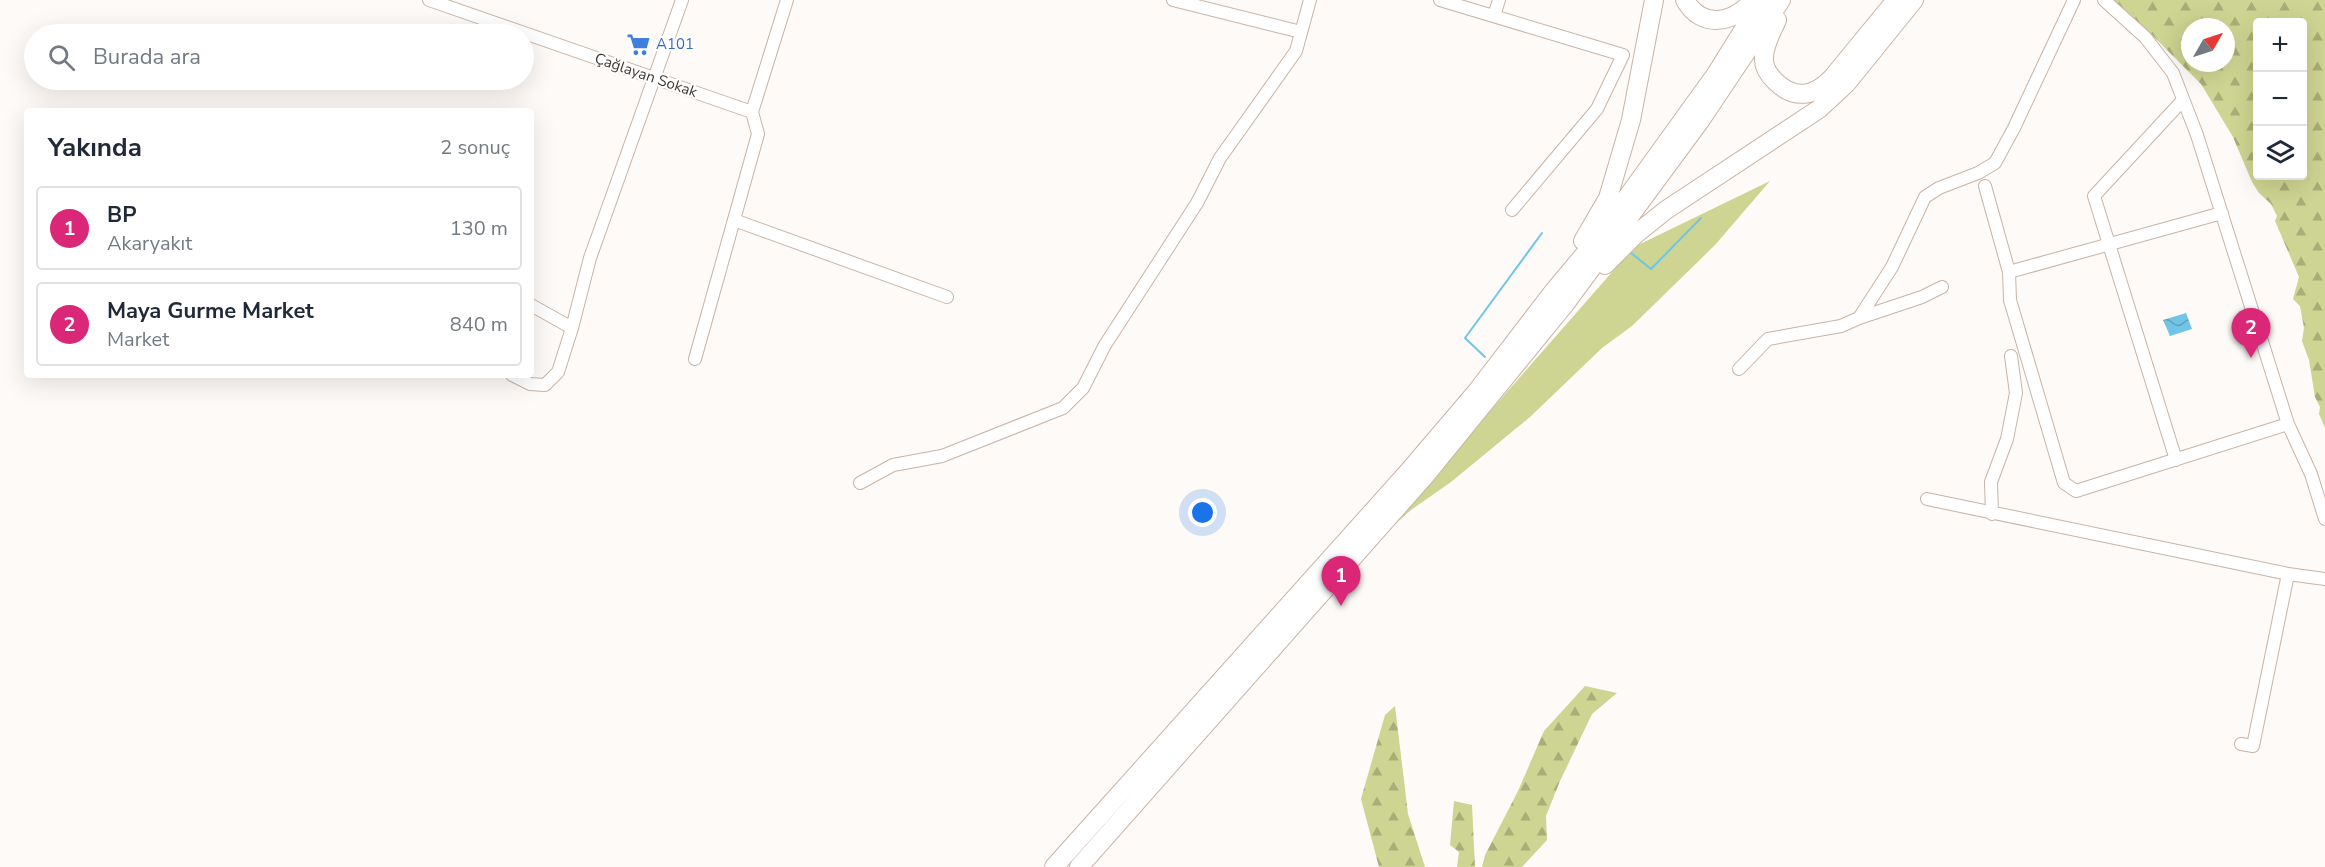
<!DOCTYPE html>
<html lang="tr">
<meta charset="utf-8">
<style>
:root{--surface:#fff;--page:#f2f2f3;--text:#1f2937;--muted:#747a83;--line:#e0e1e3;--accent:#db2777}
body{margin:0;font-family:"Nunito Sans",sans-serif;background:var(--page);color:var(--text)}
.controls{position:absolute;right:18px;top:18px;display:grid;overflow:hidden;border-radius:6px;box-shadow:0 6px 24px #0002}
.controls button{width:54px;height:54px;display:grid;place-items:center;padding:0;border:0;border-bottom:2px solid var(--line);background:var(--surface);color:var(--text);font:30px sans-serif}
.compass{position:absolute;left:2181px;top:18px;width:54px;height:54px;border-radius:50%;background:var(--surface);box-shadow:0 6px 24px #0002;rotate:51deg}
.you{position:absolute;left:1203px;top:513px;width:21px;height:21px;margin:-15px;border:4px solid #fff;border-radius:50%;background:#1a73e8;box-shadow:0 0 0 9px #1a73e833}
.badge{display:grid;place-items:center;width:39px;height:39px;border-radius:50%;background:var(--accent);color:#fff;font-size:20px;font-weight:700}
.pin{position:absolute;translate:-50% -50px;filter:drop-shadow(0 2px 3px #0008)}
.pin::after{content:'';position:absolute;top:32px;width:21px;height:18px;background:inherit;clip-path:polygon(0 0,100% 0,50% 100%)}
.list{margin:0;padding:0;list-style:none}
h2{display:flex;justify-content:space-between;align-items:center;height:78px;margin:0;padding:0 24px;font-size:26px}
h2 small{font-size:20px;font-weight:400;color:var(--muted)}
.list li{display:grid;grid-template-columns:39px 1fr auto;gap:18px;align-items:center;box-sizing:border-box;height:84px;margin:0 12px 12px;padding:0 12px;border:2px solid var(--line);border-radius:6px}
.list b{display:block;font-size:22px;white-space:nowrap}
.list p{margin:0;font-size:20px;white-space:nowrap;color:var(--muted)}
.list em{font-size:20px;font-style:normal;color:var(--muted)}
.icon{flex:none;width:33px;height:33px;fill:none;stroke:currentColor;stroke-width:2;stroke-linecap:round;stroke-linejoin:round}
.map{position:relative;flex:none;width:2325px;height:867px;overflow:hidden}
.search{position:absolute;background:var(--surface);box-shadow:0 6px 24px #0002;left:24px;top:24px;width:510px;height:66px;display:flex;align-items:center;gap:15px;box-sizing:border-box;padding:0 21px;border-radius:33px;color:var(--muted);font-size:22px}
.panel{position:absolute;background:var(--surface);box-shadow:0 6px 24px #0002;left:24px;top:108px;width:510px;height:270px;border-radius:6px}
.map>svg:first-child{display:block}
.green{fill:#ced491}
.forest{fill:url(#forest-firs);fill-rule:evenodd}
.water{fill:url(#water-waves)}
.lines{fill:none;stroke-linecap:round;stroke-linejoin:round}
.stream{stroke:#70c5e7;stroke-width:2}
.minor-casing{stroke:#c7b4a7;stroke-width:14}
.highway-casing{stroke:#c7b4a7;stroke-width:20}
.minor{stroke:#fff;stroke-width:12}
.highway{stroke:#fff;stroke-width:18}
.labels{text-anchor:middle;stroke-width:4.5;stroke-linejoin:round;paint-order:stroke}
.shop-label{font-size:15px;fill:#366cbe;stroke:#fff;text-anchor:start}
.street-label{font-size:15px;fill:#413934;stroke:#fff}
</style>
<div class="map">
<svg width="2325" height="867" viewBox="0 0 2325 867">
<defs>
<pattern id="forest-firs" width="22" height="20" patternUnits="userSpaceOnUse" patternTransform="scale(1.5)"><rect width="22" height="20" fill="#ced491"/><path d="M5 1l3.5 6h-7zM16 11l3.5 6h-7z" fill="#a9ad77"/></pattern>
<pattern id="water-waves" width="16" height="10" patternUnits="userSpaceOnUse" patternTransform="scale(1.5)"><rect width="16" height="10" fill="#70c5e7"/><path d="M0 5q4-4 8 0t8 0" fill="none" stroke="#5ea1bc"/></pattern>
</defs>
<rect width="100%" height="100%" fill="#fefaf7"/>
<path class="green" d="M 1770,181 L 1715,245 L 1632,326 L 1602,348 L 1530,417 L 1451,482 L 1411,510 L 1392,527 L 1408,505 L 1634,247 Z"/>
<path class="forest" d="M 2112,0 L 2325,0 L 2325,428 L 2319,414 L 2320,407 L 2315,397 L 2309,360 L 2302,341 L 2304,328 L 2300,306 L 2293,299 L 2299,277 L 2275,221 L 2277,216 L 2271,204 L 2259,193 L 2252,182 L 2233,137 L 2201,84 L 2152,35 ZM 2258,22 L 2302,22 L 2302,176 L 2258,176 ZM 2190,27 L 2226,27 L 2226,63 L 2190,63 Z
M 1585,686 L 1617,693 L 1592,714 L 1560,781 L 1546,816 L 1547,840 L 1522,867 L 1482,867 L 1485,855 L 1518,791 L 1544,731 Z
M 1395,706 L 1408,814 L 1425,867 L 1379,867 L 1361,799 L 1385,715 Z
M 1454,801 L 1472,805 L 1475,867 L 1457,867 L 1459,852 L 1450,845 Z"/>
<path class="water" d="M 2186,313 L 2192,329 L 2170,336 L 2163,320 Z"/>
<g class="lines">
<path class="stream" d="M 1630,252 L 1651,269 L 1701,218
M 1485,357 L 1465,338 L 1542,233"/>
<defs>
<path id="minor" d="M 429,0 L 752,112 L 787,0
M 1173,0 L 1301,32
M 1440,0 L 1623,55 L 1597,109 L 1512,210
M 2104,0 L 2145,37 L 2173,73 L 2197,135 L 2288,424 L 2311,474 L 2325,519
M 1494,16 L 1499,0
M 1985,186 L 2009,272 L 2010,300 L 2064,483 L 2076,491 L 2288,424
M 734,220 L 947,297
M 2009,272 L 2222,213
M 531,305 L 572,328
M 1859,318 L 1892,267 L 1925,197 L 1939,188 L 1978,173 L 1995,163 L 2014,128 L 2074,0
M 695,359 L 758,134 L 752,112
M 1739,369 L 1768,339 L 1841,326 L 1859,318 L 1922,297 L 1942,287
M 512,375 L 530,384 L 545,385 L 558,372 L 572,328 L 590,258 L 682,0
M 2176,460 L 2094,196 L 2183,100
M 860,483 L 893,465 L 942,456 L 1063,408 L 1083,388 L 1105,345 L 1197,203 L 1220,158 L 1296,51 L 1310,0
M 1927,499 L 2288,574 L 2325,579
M 1992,514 L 1991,482 L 2007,439 L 2016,393 L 2011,356
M 2241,744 L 2253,746 L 2288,574"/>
<path id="highway" d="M 1685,0 C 1702,30 1734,23 1753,0
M 1777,20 C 1772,31 1763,47 1764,60 C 1764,68 1769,75 1775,81 C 1794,100 1814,97 1832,78 L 1896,0
M 1583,241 L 1608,198 L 1631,120 L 1654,0
M 1605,265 L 1636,234 L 1666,210 L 1819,109 L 1846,84 L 1914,0
M 1054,867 L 1408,472 L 1477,391 L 1553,292 L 1594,243 L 1716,74 L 1762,0
M 1079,867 L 1424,477 L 1565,304 L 1700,121 L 1781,0"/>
</defs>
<use href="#minor" class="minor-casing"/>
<use href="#highway" class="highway-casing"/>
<use href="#minor" class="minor"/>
<use href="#highway" class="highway"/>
</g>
<defs>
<symbol id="supermarket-bare" viewBox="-9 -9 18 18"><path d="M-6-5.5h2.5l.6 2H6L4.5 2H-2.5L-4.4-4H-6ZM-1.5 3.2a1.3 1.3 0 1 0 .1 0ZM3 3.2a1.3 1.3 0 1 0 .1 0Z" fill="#3f7fe0" stroke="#fff" stroke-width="2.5" paint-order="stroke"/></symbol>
</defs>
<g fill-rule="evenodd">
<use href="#supermarket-bare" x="622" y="28" width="33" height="33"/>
</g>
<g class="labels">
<g class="shop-label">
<text x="656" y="49">A101</text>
</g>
<g class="street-label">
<text transform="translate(646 75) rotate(19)" y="5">Çağlayan Sokak</text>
</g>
</g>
</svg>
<div class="controls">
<button>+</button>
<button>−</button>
<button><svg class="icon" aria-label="layers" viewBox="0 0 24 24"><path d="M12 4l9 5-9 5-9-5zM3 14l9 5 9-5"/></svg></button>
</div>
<svg class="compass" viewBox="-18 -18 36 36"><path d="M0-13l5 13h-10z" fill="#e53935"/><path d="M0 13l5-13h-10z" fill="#747a83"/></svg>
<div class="you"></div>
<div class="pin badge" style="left:1341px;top:606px">1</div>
<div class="pin badge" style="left:2251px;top:358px">2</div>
<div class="search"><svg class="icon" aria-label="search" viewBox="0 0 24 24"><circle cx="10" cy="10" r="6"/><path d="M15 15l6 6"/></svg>Burada ara</div>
<section class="panel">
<h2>Yakında<small>2 sonuç</small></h2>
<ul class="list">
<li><span class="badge">1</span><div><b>BP</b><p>Akaryakıt</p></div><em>130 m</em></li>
<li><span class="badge">2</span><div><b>Maya Gurme Market</b><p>Market</p></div><em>840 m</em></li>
</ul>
</section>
</div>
